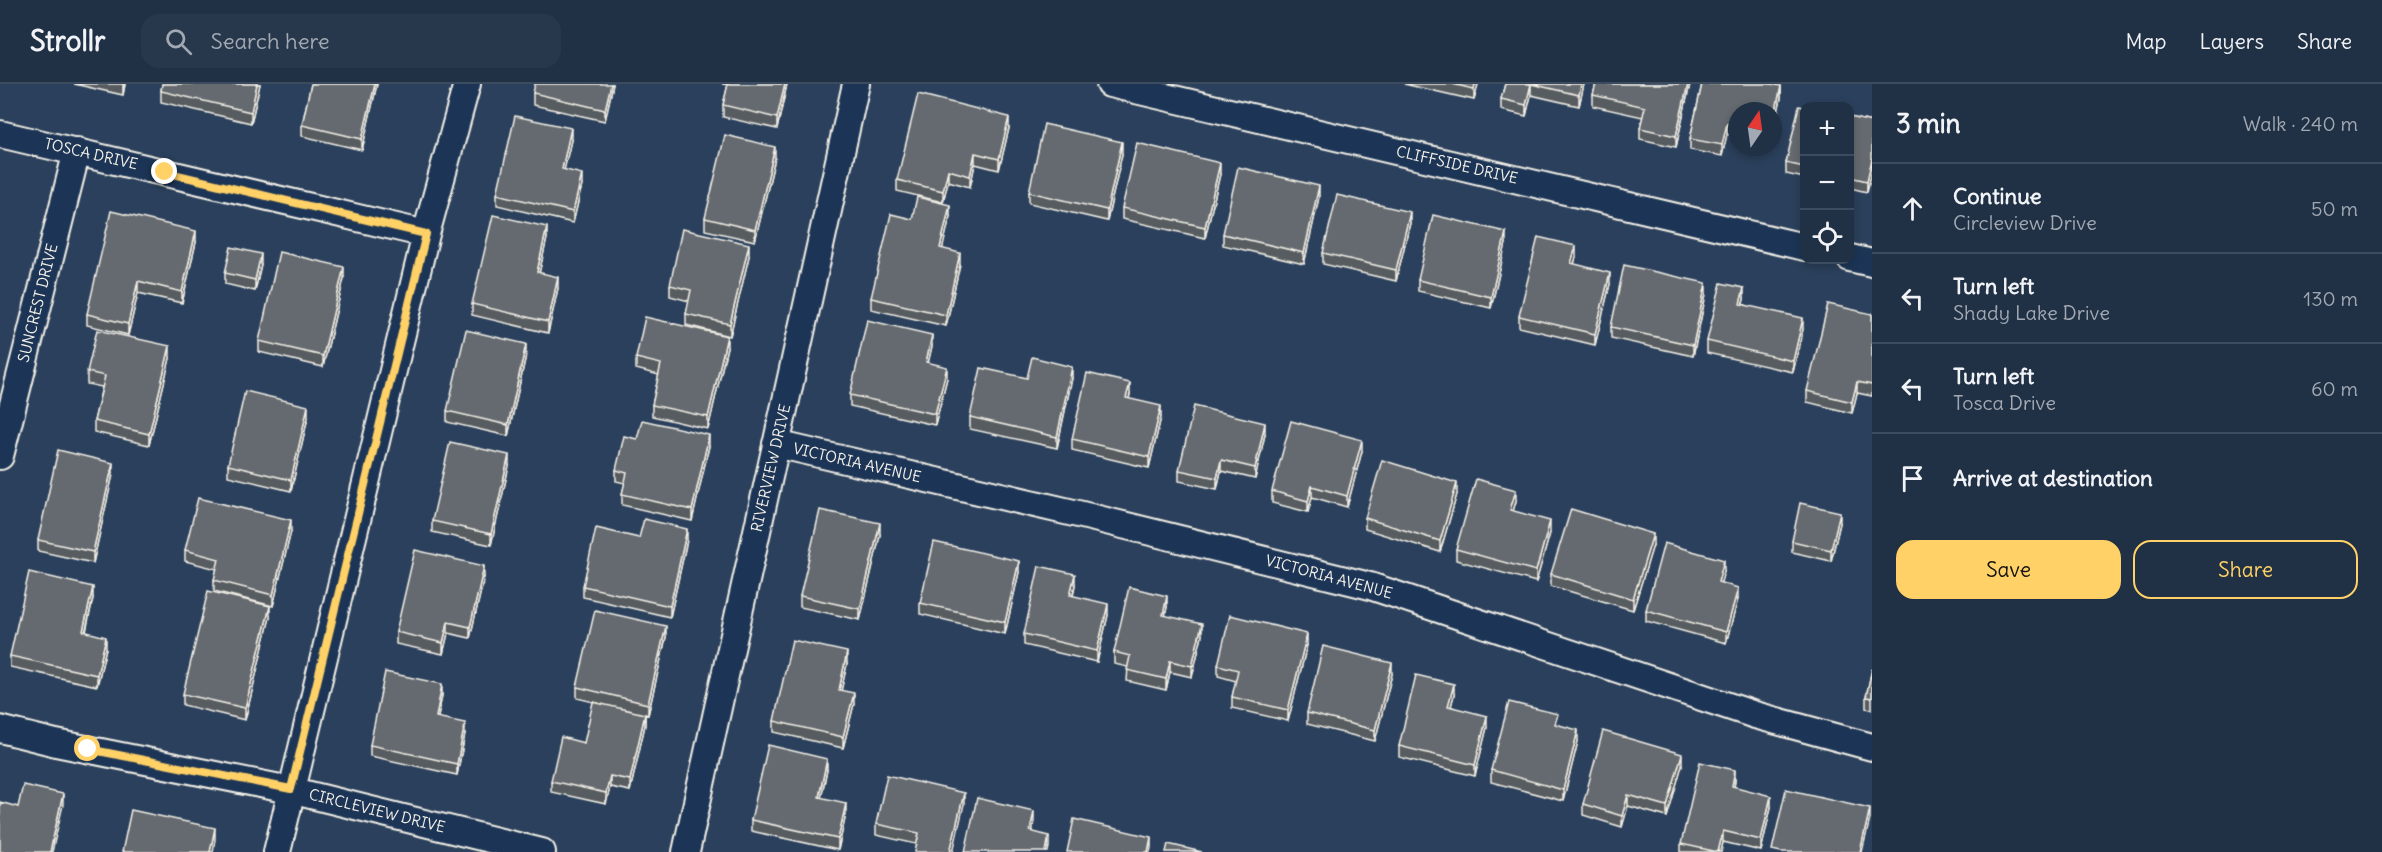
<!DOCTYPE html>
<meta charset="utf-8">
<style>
:root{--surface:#203045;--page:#28384c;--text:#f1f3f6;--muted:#a2a9b3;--line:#3d4b5e;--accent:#ffd166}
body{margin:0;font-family:Delius,sans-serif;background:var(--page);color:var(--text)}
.controls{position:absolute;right:18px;top:18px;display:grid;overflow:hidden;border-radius:12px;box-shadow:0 3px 9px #0003}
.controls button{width:54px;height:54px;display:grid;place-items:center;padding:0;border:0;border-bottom:2px solid var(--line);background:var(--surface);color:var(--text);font:30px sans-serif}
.compass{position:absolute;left:1728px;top:18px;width:54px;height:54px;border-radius:50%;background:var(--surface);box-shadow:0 3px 9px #0003;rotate:13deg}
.stop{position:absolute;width:18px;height:18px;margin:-14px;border:4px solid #ffd166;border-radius:50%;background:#fff}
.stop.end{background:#ffd166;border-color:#fff;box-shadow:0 2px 6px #0008}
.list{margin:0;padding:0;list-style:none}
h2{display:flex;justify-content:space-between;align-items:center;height:78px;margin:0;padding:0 24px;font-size:26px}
h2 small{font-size:20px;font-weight:400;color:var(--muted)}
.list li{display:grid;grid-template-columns:39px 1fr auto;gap:18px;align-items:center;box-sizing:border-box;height:90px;padding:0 24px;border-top:2px solid var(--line)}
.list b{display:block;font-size:22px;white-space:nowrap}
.list p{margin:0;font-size:20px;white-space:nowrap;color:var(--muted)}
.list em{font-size:20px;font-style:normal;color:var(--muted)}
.actions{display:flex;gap:12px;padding:18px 24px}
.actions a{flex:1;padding:14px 0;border:2px solid var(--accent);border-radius:18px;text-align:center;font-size:21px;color:var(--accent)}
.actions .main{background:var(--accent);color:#111}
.icon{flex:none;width:33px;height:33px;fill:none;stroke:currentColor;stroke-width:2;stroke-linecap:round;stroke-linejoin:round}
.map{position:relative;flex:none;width:1872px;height:768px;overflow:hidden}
header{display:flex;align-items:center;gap:36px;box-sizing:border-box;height:84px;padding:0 30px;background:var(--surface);border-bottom:2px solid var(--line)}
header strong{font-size:28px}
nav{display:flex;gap:33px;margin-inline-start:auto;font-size:21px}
.search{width:420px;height:54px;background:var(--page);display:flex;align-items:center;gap:15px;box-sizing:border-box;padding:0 21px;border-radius:18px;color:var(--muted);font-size:22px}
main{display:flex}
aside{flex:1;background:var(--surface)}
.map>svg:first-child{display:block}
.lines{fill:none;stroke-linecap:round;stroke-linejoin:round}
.street-casing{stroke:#f4f1e8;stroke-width:30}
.street{stroke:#1d3557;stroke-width:26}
.wall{fill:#575b60;stroke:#f4f1e8;stroke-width:1.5}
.shaded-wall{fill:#474a4e;stroke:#f4f1e8;stroke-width:1.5}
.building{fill:#656a70;stroke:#f4f1e8;stroke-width:1.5}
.route{stroke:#ffd166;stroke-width:8}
.labels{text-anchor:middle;stroke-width:5;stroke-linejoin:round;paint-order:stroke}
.street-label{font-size:15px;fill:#f4f1e8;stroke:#1d3557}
</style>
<header>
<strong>Strollr</strong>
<div class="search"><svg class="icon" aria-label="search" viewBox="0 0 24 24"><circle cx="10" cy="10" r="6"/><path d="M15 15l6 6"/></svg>Search here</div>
<nav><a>Map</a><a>Layers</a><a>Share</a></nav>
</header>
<main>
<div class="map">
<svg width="1872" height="768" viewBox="0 0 1872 768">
<rect width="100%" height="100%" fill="#2b405c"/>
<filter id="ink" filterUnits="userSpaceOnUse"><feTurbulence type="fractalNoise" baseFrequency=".0167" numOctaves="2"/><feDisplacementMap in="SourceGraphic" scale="12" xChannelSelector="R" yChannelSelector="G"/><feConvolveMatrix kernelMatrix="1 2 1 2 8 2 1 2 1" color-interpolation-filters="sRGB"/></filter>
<g filter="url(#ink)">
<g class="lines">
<defs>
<path id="street" d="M 1110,0 L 1804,163
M 0,50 L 426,150
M 1850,174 L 1872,179
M 776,360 L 1078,430 L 1370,502 L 1755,631 L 1872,663
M 0,372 L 77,67
M 0,645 L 56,659 L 290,706 L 542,768
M 277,768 L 426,150 L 467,0
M 686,768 L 856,0"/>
</defs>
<use href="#street" class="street-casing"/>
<use href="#street" class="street"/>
</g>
<path class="wall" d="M 74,0 L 125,0 L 123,11 Z
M 162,0 L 260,0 L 251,39 L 161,18 L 161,7 Z
M 311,0 L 377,0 L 362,66 L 302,52 L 302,41 Z
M 613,0 L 605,37 L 533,21 L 533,9 Z
M 722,0 L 787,0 L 777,45 L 723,33 L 723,21 L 728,1 Z
M 1404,0 L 1478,0 L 1474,16 Z
M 1505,0 L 1584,0 L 1579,22 L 1531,11 L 1526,32 L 1501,26 L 1501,15 Z
M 1596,0 L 1690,0 L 1676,63 L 1640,55 L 1640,44 L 1643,33 L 1593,22 L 1593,11 Z
M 1702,0 L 1770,0 L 1781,2 L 1781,14 L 1773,51 L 1773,27 L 1737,27 L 1737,53 L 1727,50 L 1722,72 L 1690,66 L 1690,55 Z
M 1804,23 L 1804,94 L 1786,90 L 1786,79 Z
M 1850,33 L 1872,38 L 1867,108 L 1850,104 Z
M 1009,44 L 999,86 L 975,80 L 970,103 L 948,97 L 943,118 L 897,107 L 897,96 Z
M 571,56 L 564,85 L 582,101 L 573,139 L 497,121 L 497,110 Z
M 1122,70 L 1107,137 L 1029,119 L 1029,108 Z
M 775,74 L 755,157 L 705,146 L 705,134 Z
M 1220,90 L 1205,154 L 1122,135 L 1122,124 Z
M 1319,113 L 1304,180 L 1223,161 L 1223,150 Z
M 950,132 L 942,165 L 960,180 L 946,242 L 871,225 L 871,214 L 912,135 Z
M 1410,139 L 1396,197 L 1323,180 L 1323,169 Z
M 547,154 L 539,189 L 558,204 L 548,249 L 472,231 L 472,220 Z
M 196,158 L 182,219 L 138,209 L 128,251 L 87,241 L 87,230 Z
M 1506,159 L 1491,224 L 1418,207 L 1418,196 Z
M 749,172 L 730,252 L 686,241 L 686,230 L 689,217 L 670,212 L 670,201 Z
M 1576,173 L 1574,180 L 1610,200 L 1595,261 L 1519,243 L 1519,232 Z
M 261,181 L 255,207 L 225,200 L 225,189 Z
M 344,194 L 323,283 L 259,268 L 259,257 Z
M 1706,210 L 1693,272 L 1611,254 L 1611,243 Z
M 1744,215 L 1743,220 L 1803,245 L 1793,288 L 1707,269 L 1707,257 Z
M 1872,230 L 1872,312 L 1857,309 L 1852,329 L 1807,318 L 1807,307 Z
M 932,262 L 928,278 L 947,294 L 935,341 L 850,322 L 850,311 Z
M 727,263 L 708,345 L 652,332 L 652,321 L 659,291 L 636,285 L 636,274 Z
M 526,271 L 508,352 L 447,338 L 447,327 Z
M 170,274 L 149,361 L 94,348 L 94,337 L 102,303 L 87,300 L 87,288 Z
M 1072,294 L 1057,364 L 970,345 L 970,333 Z
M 1130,310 L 1129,315 L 1161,333 L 1149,384 L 1072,366 L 1072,355 Z
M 308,333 L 291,407 L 228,392 L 228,381 Z
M 1265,350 L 1255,395 L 1221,387 L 1217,405 L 1179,397 L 1179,386 Z
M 637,355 L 709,362 L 692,437 L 622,421 L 622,410 L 625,399 L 616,397 L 616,386 Z
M 1362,367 L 1347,423 L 1312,413 L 1308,428 L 1272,419 L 1272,407 Z
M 509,382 L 491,461 L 432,448 L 432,437 Z
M 113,390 L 93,479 L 38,467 L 38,456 Z
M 1457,410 L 1440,468 L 1365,445 L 1365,434 Z
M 1516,417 L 1513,427 L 1550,449 L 1536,498 L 1456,476 L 1456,465 Z
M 1840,439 L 1831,477 L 1792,468 L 1792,457 Z
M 291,447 L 273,522 L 214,507 L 214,496 L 217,485 L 185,477 L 185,466 Z
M 880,451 L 860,536 L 800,523 L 800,512 Z
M 639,454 L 687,456 L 670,533 L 583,513 L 583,502 Z
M 1653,461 L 1633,526 L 1551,502 L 1551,490 Z
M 1724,487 L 1720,499 L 1738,515 L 1726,559 L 1646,537 L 1646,526 Z
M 1019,488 L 1005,550 L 920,530 L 920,519 Z
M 484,493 L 470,554 L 448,549 L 443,570 L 396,560 L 396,548 Z
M 1075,501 L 1073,512 L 1108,531 L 1097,578 L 1024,561 L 1024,550 Z
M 93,514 L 86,548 L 106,564 L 97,602 L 10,583 L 10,572 Z
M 1167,523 L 1165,532 L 1202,551 L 1192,593 L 1170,588 L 1166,606 L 1127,597 L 1128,583 L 1114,580 L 1114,568 Z
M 270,533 L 245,636 L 183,621 L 183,610 Z
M 666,553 L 648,631 L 645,630 L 645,641 L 630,707 L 610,703 L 606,720 L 551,708 L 551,697 L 584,659 L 598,619 L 577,614 L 577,603 Z
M 1307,561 L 1288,637 L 1232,624 L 1232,613 L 1236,597 L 1218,592 L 1218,581 Z
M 847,580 L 841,606 L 854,620 L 843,664 L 774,648 L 774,637 Z
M 1872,585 L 1872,625 L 1866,624 L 1866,613 Z
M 1392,590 L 1375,657 L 1307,640 L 1307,629 Z
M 442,611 L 438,633 L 465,650 L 457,691 L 370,672 L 370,661 Z
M 1454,611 L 1451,622 L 1487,643 L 1475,692 L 1399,673 L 1399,662 Z
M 1558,641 L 1578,657 L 1563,717 L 1491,698 L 1491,686 Z
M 1682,681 L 1667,733 L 1628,722 L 1622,743 L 1583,731 L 1583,720 Z
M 827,686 L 821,713 L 846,730 L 838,766 L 751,747 L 751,736 Z
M 1735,697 L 1734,703 L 1771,723 L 1761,767 L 1723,758 L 1721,768 L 1681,768 L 1681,760 Z
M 964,720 L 916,760 L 876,751 L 876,740 Z"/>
<path class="shaded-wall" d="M 123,0 L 125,0 L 123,11 Z
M 257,0 L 260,0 L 251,39 L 251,28 Z
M 375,0 L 377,0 L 362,66 L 362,55 Z
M 611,0 L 613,0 L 605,37 L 605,26 Z
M 785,0 L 787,0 L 777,45 L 777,34 Z
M 1475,0 L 1478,0 L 1474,16 L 1474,5 Z
M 1531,0 L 1531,11 L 1526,32 L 1526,21 Z
M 1581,0 L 1584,0 L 1579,22 L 1579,11 Z
M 1688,0 L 1690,0 L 1676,63 L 1676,52 Z
M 1781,2 L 1781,14 L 1773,51 L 1773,40 Z
M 1009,33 L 1009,44 L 999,86 L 999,75 Z
M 1727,39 L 1727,50 L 1722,72 L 1722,61 Z
M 571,44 L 571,56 L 562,96 L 562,85 Z
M 1122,58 L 1122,70 L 1107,137 L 1107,126 Z
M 775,63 L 775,74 L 755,157 L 755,146 Z
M 975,69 L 975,80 L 970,103 L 970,92 Z
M 1872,75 L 1872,86 L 1867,108 L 1867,97 Z
M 1220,79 L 1220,90 L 1205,154 L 1205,143 Z
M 948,86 L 948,97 L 943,118 L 943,107 Z
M 582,90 L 582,101 L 573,139 L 573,128 Z
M 1319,102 L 1319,113 L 1304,180 L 1304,169 Z
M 950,121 L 950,132 L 940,176 L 940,164 Z
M 1410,128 L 1410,139 L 1396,197 L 1396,186 Z
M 547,143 L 547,154 L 537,199 L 537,188 Z
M 196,147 L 196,158 L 182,219 L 182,208 Z
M 1506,148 L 1506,159 L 1491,224 L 1491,213 Z
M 749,160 L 749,172 L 730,252 L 730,240 Z
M 1576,162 L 1576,173 L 1571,190 L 1571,179 Z
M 960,169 L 960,180 L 946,242 L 946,231 Z
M 261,170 L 261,181 L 255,207 L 255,196 Z
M 344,183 L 344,194 L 323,283 L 323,272 Z
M 1610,189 L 1610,200 L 1595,261 L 1595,250 Z
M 558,193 L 558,204 L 548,249 L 548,238 Z
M 138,197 L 138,209 L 128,251 L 128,240 Z
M 1706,199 L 1706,210 L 1693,272 L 1693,261 Z
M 1744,204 L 1744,215 L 1740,231 L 1740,220 Z
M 1803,234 L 1803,245 L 1793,288 L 1793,277 Z
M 932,251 L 932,262 L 926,289 L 926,278 Z
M 727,252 L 727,263 L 708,345 L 708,333 Z
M 526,260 L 526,271 L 508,352 L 508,341 Z
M 170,262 L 170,274 L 149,361 L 149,350 Z
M 947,283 L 947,294 L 935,341 L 935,330 Z
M 1072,283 L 1072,294 L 1057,364 L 1057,353 Z
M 1857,298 L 1857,309 L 1852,329 L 1852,318 Z
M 1130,299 L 1130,310 L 1126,326 L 1126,314 Z
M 308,322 L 308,333 L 291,407 L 291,396 Z
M 1161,322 L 1161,333 L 1149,384 L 1149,373 Z
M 1265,339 L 1265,350 L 1255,395 L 1255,384 Z
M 709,351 L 709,362 L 692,437 L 692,426 Z
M 1362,356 L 1362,367 L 1347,423 L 1347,412 Z
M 509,371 L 509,382 L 491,461 L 491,450 Z
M 1221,376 L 1221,387 L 1217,405 L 1217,394 Z
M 113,379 L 113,390 L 93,479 L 93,468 Z
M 1457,399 L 1457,410 L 1440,468 L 1440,457 Z
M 1312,402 L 1312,413 L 1308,428 L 1308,417 Z
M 1516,406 L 1516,417 L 1510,437 L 1510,426 Z
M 1840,428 L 1840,439 L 1831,477 L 1831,466 Z
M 291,436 L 291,447 L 273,522 L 273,511 Z
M 1550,437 L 1550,449 L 1536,498 L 1536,487 Z
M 880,439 L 880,451 L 860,536 L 860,525 Z
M 687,445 L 687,456 L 670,533 L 670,522 Z
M 1653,450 L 1653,461 L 1633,526 L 1633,515 Z
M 1724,476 L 1724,487 L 1718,509 L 1718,498 Z
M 1019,477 L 1019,488 L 1005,550 L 1005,538 Z
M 484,482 L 484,493 L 470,554 L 470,543 Z
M 1075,490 L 1075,501 L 1070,522 L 1070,511 Z
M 93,503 L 93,514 L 83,558 L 83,547 Z
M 1738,504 L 1738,515 L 1726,559 L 1726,548 Z
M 1167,512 L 1167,523 L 1163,542 L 1163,531 Z
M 1108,520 L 1108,531 L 1097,578 L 1097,567 Z
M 270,522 L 270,533 L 245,636 L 245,624 Z
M 448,538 L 448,549 L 443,570 L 443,559 Z
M 1202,540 L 1202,551 L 1192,593 L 1192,582 Z
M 666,542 L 666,553 L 648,631 L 648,620 Z
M 1307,550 L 1307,561 L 1288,637 L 1288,626 Z
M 106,553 L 106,564 L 97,602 L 97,591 Z
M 847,568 L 847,580 L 839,617 L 839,606 Z
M 1170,577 L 1170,588 L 1166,606 L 1166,595 Z
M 1392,579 L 1392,590 L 1375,657 L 1375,646 Z
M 442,600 L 442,611 L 436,644 L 436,633 Z
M 1454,600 L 1454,611 L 1448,633 L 1448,622 Z
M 854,609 L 854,620 L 843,664 L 843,653 Z
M 645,630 L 645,641 L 630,707 L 630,696 Z
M 1487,632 L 1487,643 L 1475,692 L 1475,681 Z
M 465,639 L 465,650 L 457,691 L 457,680 Z
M 1578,646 L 1578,657 L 1563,717 L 1563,706 Z
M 1682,670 L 1682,681 L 1667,733 L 1667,722 Z
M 827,675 L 827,686 L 819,724 L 819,713 Z
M 1735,686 L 1735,697 L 1732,714 L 1732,702 Z
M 610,692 L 610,703 L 606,720 L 606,709 Z
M 964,709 L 964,720 L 953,768 L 950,768 Z
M 63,710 L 63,721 L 52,768 L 50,768 Z
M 1628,711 L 1628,722 L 1622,743 L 1622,732 Z
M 1771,712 L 1771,723 L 1761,767 L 1761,756 Z
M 846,719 L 846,730 L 838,766 L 838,755 Z
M 1870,724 L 1870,735 L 1862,768 L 1860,768 Z
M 1034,727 L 1034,738 L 1030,758 L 1030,747 Z
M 215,744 L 215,755 L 213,768 L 210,768 Z
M 1723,747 L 1723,758 L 1721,768 L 1718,768 Z
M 1049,752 L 1049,763 L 1048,768 L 1046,768 Z
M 1151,753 L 1151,764 L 1150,768 L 1148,768 Z"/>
<path class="building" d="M 162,0 L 257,0 L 251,28 L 161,7 Z
M 311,0 L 375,0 L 362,55 L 302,41 Z
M 535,0 L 611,0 L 605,26 L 533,9 Z
M 728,0 L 785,0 L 777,34 L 723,21 Z
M 1452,0 L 1475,0 L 1474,5 Z
M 1505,0 L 1531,0 L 1526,21 L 1501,15 Z
M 1531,0 L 1581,0 L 1579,11 Z
M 1596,0 L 1688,0 L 1676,52 L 1640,44 L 1645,23 L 1593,11 Z
M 1702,0 L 1770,0 L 1781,2 L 1773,40 L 1773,27 L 1737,27 L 1737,42 L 1727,39 L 1722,61 L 1690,55 Z
M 918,10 L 1009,33 L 999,75 L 975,69 L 970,92 L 948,86 L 943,107 L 897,96 Z
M 1799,22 L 1804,23 L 1804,83 L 1786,79 Z
M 515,32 L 571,44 L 562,85 L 582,90 L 573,128 L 497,110 Z
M 1850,33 L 1872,38 L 1872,75 L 1867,97 L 1850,93 Z
M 1044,40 L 1122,58 L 1107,126 L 1029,108 Z
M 725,51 L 775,63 L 755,146 L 705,134 Z
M 1137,59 L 1220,79 L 1205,143 L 1122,124 Z
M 1238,83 L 1319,102 L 1304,169 L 1223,150 Z
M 1337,111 L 1410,128 L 1396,186 L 1323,169 Z
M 917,113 L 950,121 L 940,164 L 960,169 L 946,231 L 871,214 L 891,130 L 912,135 Z
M 111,127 L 196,147 L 182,208 L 138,197 L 128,240 L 87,230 Z
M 493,131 L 547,143 L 537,188 L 558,193 L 548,238 L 472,220 Z
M 1433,131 L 1506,148 L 1491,213 L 1418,196 Z
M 682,145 L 749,160 L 730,240 L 686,230 L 691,206 L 670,201 Z
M 1538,153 L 1576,162 L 1571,179 L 1610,189 L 1595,250 L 1519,232 Z
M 231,163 L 261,170 L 255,196 L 225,189 Z
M 279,168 L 344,183 L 323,272 L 259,257 Z
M 1624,181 L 1706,199 L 1693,261 L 1611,243 Z
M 1721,199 L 1744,204 L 1740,220 L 1803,234 L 1793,277 L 1707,257 Z
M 1828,220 L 1872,230 L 1872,301 L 1857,298 L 1852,318 L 1807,307 Z
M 645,233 L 727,252 L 708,333 L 652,321 L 661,280 L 636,274 Z
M 867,236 L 932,251 L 926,278 L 947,283 L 935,330 L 850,311 Z
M 97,246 L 170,262 L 149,350 L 94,337 L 105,292 L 87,288 Z
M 466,246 L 526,260 L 508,341 L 447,327 Z
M 1032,273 L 1072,283 L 1057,353 L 970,333 L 981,284 L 1027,294 Z
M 1087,289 L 1130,299 L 1126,314 L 1161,322 L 1149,373 L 1072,355 Z
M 245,307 L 308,322 L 291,396 L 228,381 Z
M 1194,322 L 1265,339 L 1255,384 L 1221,376 L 1217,394 L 1179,386 Z
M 642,336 L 709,351 L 692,426 L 622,410 L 627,389 L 616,386 L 624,352 L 637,355 Z
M 1291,337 L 1362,356 L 1347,412 L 1312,402 L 1308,417 L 1272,407 Z
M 450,358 L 509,371 L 491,450 L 432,437 Z
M 58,366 L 113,379 L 93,468 L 38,456 Z
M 1382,376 L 1457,399 L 1440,457 L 1365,434 Z
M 1476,395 L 1516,406 L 1510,426 L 1550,437 L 1536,487 L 1456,465 Z
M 198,414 L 291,436 L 273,511 L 214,496 L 219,475 L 185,466 Z
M 1800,419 L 1840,428 L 1831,466 L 1792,457 Z
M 1571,425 L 1653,450 L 1633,515 L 1551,490 Z
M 820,426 L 880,439 L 860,525 L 800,512 Z
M 644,435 L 687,445 L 670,522 L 583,502 L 596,444 L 639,454 Z
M 934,458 L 1019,477 L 1005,538 L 920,519 Z
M 1664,459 L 1724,476 L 1718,498 L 1738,504 L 1726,548 L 1646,526 Z
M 415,466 L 484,482 L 470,543 L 448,538 L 443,559 L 396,548 Z
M 1039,482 L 1075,490 L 1070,511 L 1108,520 L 1097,567 L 1024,550 Z
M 29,488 L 93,503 L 83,547 L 106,553 L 97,591 L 10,572 Z
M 1129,503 L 1167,512 L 1163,531 L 1202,540 L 1192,582 L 1170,577 L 1166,595 L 1127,586 L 1130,572 L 1114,568 Z
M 208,507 L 270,522 L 245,624 L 183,610 Z
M 595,526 L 666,542 L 648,620 L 577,603 Z
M 1230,531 L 1307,550 L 1288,626 L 1232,613 L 1238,586 L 1218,581 Z
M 792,556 L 847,568 L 839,606 L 854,609 L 843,653 L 774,637 Z
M 1323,562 L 1392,579 L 1375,646 L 1307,629 Z
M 1872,585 L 1872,614 L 1866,613 Z
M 385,588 L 442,600 L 436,633 L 465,639 L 457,680 L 370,661 Z
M 1416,591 L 1454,600 L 1448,622 L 1487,632 L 1475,681 L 1399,662 Z
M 593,618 L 645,630 L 630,696 L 610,692 L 606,709 L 551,697 L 561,653 L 584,659 Z
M 1509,618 L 1558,630 L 1555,640 L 1578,646 L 1563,706 L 1491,686 Z
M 1603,647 L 1682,670 L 1667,722 L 1628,711 L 1622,732 L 1583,720 Z
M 768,661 L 827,675 L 819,713 L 846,719 L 838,755 L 751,736 Z
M 1700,678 L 1735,686 L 1732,702 L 1771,712 L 1761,756 L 1723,747 L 1718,768 L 1681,760 Z
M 887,691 L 964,709 L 950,768 L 915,768 L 919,749 L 876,740 Z
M 23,701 L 63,710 L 50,768 L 0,768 L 0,718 L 18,723 Z
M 1786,705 L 1870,724 L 1860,768 L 1781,768 L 1772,766 Z
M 977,714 L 1034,727 L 1030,747 L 1049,752 L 1046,768 L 965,768 Z
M 131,726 L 215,744 L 210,768 L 122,768 Z
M 1074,735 L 1151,753 L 1148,768 L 1067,768 Z
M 1168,760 L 1202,768 L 1166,768 Z"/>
</g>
<g class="lines" filter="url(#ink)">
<path class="route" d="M 88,665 L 291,705 L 426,150 L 165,88"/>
</g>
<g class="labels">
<g class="street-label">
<text transform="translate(91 70) rotate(13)" y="5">TOSCA DRIVE</text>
<text transform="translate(1457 81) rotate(13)" y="5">CLIFFSIDE DRIVE</text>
<text transform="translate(38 219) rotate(-76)" y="5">SUNCREST DRIVE</text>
<text transform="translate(857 379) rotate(13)" y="5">VICTORIA AVENUE</text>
<text transform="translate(771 384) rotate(-77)" y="5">RIVERVIEW DRIVE</text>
<text transform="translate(1329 493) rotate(15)" y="5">VICTORIA AVENUE</text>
<text transform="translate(377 727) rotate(14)" y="5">CIRCLEVIEW DRIVE</text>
</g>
</g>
</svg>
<div class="controls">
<button>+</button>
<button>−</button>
<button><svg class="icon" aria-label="locate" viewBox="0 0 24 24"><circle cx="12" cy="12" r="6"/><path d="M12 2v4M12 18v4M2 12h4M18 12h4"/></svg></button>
</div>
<svg class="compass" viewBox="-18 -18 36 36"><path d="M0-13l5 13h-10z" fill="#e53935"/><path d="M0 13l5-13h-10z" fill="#a2a9b3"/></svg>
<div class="stop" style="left:88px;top:665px"></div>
<div class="stop end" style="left:165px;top:88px"></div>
</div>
<aside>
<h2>3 min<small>Walk · 240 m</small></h2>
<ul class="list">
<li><svg class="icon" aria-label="ahead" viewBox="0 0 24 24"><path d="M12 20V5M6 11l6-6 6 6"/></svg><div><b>Continue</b><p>Circleview Drive</p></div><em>50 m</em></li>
<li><svg class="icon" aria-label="left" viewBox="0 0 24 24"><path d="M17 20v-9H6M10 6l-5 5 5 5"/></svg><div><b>Turn left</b><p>Shady Lake Drive</p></div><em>130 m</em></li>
<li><svg class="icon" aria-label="left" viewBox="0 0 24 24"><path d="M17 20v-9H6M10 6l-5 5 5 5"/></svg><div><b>Turn left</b><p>Tosca Drive</p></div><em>60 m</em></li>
<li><svg class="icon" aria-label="arrive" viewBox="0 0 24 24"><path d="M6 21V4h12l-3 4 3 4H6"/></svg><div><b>Arrive at destination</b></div></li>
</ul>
<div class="actions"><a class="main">Save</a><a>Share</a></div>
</aside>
</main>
